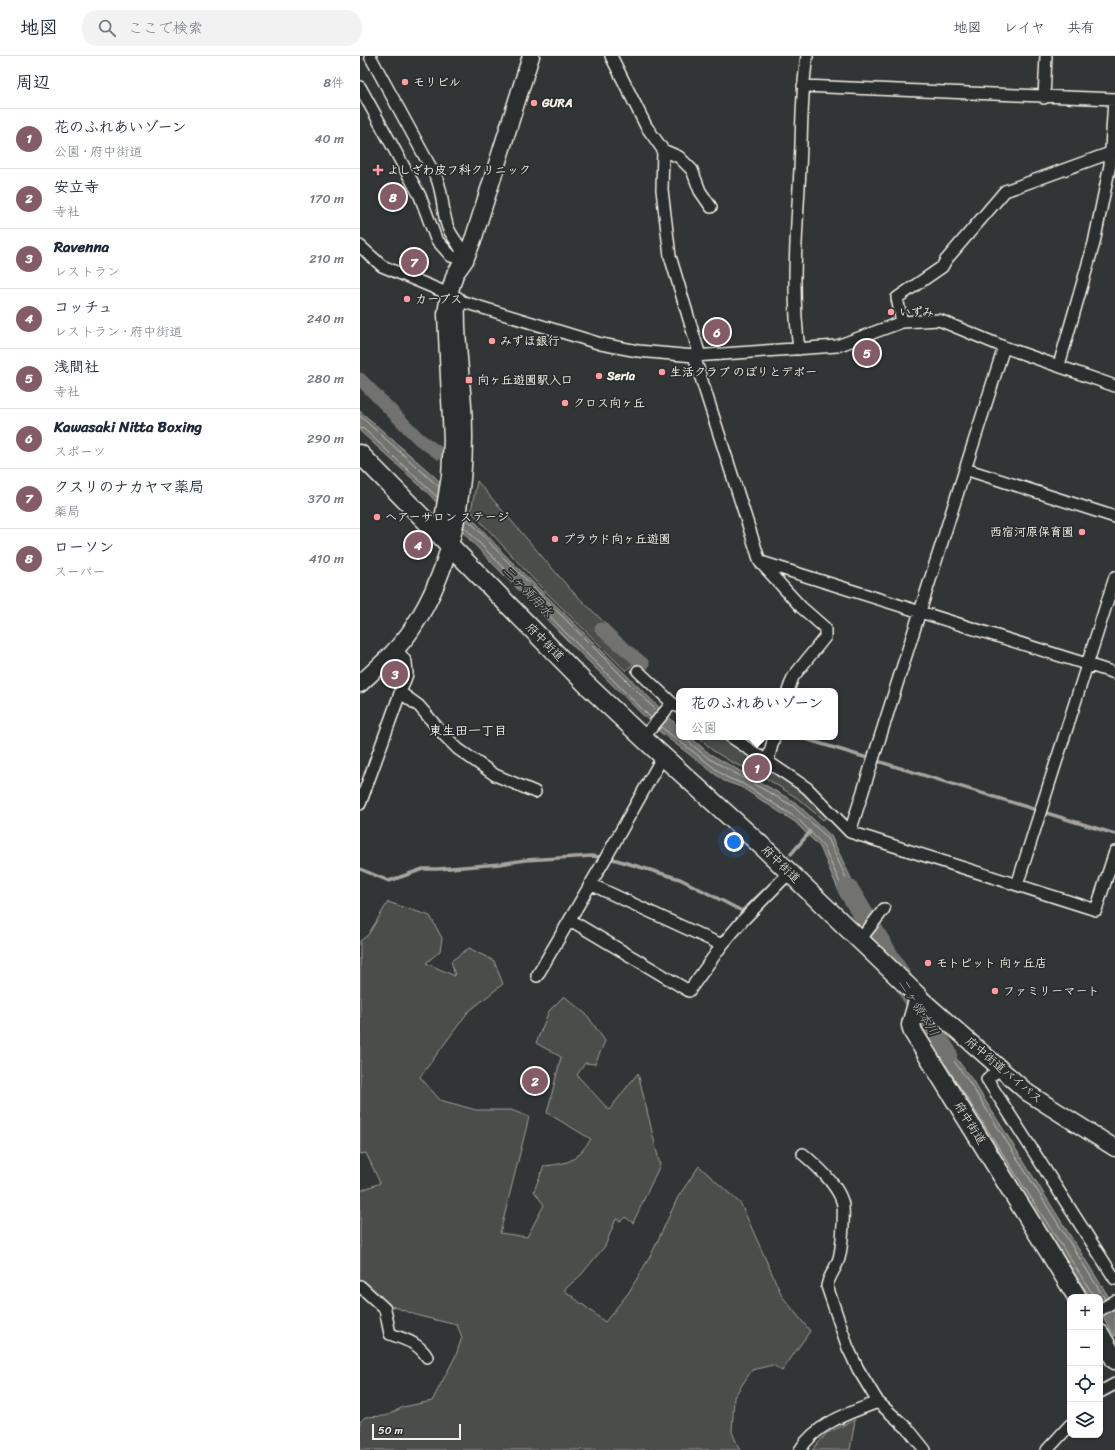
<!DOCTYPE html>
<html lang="ja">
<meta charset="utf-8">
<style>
:root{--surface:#fff;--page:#f2f2f3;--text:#1f2937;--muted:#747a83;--line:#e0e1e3;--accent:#845c67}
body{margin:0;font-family:Sriracha,"Klee One",sans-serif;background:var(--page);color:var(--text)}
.controls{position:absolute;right:12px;bottom:12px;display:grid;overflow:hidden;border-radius:8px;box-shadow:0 1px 3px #0004}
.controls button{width:36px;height:36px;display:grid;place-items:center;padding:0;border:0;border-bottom:1px solid var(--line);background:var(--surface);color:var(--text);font:20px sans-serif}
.scale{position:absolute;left:12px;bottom:10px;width:89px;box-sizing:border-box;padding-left:4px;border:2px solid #f4f1e8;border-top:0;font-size:11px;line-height:14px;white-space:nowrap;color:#f4f1e8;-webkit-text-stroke:3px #2a2d2e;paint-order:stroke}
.you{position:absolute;left:374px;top:786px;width:14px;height:14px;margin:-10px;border:3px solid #fff;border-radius:50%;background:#1a73e8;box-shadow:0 0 0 6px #1a73e833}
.badge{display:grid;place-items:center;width:26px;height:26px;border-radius:50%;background:var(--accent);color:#fff;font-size:13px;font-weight:700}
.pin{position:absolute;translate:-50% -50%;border:2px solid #fff;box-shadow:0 1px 4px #0006}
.popup{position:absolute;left:316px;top:632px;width:162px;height:52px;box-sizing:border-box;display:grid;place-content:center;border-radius:8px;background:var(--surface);filter:drop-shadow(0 1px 3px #0005);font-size:13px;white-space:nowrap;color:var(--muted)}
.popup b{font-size:15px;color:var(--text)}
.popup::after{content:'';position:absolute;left:50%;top:100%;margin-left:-8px;border:8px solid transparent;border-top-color:var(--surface)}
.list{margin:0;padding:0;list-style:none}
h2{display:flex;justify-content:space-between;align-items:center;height:52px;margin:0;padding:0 16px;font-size:17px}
h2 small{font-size:13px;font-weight:400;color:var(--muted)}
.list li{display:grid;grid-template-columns:26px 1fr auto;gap:12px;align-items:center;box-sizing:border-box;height:60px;padding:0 16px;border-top:1px solid var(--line)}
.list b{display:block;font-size:15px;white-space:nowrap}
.list p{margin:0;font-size:13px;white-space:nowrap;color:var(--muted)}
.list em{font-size:13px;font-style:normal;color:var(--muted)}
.icon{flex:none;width:22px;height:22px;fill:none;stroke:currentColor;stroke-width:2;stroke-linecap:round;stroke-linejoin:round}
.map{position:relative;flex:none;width:755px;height:1394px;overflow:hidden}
header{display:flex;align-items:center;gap:24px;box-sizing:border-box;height:56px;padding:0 20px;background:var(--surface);border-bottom:1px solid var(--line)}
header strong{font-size:19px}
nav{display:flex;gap:22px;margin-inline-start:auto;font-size:14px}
.search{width:280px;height:36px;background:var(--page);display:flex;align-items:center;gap:10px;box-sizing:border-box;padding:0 14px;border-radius:16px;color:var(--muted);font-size:15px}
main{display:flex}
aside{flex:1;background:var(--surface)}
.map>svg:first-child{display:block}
.green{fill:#4b4d4c;stroke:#a09f9a}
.water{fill:#727370;stroke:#a6a5a0}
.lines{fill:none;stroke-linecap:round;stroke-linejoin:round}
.shore{stroke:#c0bfb8;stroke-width:1}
.stream{stroke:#a6a5a0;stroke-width:3.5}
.canal{stroke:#727370;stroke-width:13}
.river{stroke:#727370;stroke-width:21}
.street-casing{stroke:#f4f1e8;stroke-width:14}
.secondary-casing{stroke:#f4f1e8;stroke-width:19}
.primary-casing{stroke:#f4f1e8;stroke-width:21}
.street{stroke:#2a2d2e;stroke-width:11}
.secondary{stroke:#2a2d2e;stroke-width:16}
.primary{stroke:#2a2d2e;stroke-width:18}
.poi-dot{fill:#ff9aa2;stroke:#2a2d2e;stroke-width:1.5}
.labels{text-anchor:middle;stroke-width:3.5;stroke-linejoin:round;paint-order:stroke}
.poi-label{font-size:12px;font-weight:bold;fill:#f4f1e8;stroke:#2a2d2e;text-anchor:start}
.street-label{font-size:12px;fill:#f4f1e8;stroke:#2a2d2e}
.water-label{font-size:13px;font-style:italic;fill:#b3b2ac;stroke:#2a2d2e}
.neighbourhood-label{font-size:13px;font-weight:bold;fill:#f4f1e8;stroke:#2a2d2e}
</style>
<header>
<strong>地図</strong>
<div class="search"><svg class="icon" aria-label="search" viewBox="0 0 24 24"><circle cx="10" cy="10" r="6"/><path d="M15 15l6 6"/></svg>ここで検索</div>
<nav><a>地図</a><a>レイヤ</a><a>共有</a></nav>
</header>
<main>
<aside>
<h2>周辺<small>8件</small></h2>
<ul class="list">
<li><span class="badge">1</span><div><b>花のふれあいゾーン</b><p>公園 · 府中街道</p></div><em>40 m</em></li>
<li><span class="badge">2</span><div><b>安立寺</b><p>寺社</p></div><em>170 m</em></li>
<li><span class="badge">3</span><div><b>Ravenna</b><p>レストラン</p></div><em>210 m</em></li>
<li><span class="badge">4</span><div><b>コッチュ</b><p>レストラン · 府中街道</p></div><em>240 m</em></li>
<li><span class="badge">5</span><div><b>浅間社</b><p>寺社</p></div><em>280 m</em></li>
<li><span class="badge">6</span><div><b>Kawasaki Nitta Boxing</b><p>スポーツ</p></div><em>290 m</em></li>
<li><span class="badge">7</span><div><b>クスリのナカヤマ薬局</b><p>薬局</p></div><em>370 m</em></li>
<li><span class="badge">8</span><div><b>ローソン</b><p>スーパー</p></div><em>410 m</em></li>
</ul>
</aside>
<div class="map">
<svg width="755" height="1394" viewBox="0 0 755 1394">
<rect width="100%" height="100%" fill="#323535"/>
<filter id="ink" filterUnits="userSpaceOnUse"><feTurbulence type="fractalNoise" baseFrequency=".025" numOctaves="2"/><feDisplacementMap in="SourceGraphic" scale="8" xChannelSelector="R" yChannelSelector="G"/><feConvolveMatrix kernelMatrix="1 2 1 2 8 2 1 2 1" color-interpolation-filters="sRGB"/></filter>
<g filter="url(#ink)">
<path class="green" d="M 117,425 L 210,533 L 280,601 L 266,615 L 177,527 L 111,455 Z
M 339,681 L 362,681 L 443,737 L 469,759 L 463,764 L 437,742 L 398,717 L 373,707 L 352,694 Z
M 28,846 L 70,860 L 82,882 L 80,895 L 66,907 L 95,920 L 91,905 L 109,892 L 134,905 L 143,928 L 108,956 L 60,1021 L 80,1044 L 116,1054 L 151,1054 L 169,1061 L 140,1177 L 167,1181 L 184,1149 L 174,1135 L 184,1110 C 212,1107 215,1105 231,1083 L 187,1057 L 201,1001 L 176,987 L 189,955 L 204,940 L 227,959 L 245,985 L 235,1008 L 225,1007 L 217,1019 L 249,1054 L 278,1017 L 300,1109 L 273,1167 L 265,1161 L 261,1165 L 256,1163 L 245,1190 L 221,1219 L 204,1234 L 245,1266 L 269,1236 L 292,1197 L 318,1141 L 339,1110 L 381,1148 L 422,1240 L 450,1275 L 422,1315 L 413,1309 L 392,1314 L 374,1341 L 372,1376 L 380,1394 L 0,1394 L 0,1366 L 5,1361 L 26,1360 L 43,1351 L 72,1345 L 96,1299 L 102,1281 L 97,1269 L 59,1260 L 7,1241 L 0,1224 L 0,1135 L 20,1127 L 6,1097 L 0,1098 L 0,885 L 8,879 Z
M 495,1364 L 490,1394 L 452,1394 L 467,1377 Z"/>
<path class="water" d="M 0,355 L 75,421 L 145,499 L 319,671 L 319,681 L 330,681 L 350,698 L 435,746 L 471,780 L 506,854 L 498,861 L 481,840 L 460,791 L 435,766 L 381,731 L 364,725 L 300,676 L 203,580 L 110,484 L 68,437 L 0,375 Z
M 574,972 L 613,1025 L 755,1251 L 755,1281 L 740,1256 L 740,1241 L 730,1241 L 562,979 Z"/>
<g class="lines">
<path class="shore" d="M 0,360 L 79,431
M 0,372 L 4,373 L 77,441
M 106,461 L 143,501 L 297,655
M 104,471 L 206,577 L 291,662
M 301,671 L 366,721 L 383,728 L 438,763 L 463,789 L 485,838 L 497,853 L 500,853 L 468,782 L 433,750 L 348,702 L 329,686 L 328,681
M 568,981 L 571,978 L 574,978 L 610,1027 L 745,1243
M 571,986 L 732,1237 L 733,1241"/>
<path class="stream" d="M 439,681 L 755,778
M 431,798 L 450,776
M 0,813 L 29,825 L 63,813 L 78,813 L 140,808 L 165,804 L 232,800 L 253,803 L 320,823 L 382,855 L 413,826"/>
<path class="canal" d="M 0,323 L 59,383 L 79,397
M 241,573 L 283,608"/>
<path class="river" d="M 488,833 L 587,998"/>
<defs>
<path id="street" d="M 251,0 L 286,70 L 303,94 L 319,101 L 332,114 L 340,135 L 351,151
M 443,30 L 755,43
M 0,31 L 60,140 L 76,183 L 91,200 L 105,204 C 102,189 91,182 87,169 C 82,153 83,138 77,123 L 10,0
M 684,42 L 686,0
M 303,94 L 302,134 L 310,200 L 340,300
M 0,190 L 22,210 L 89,238
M 97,244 L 241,288 L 278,295 L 334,300 L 477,290 L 542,266 L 579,264 L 644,291 L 755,330
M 542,266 L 537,242 L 582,211 L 586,204 L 645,135 L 750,97
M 439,293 C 431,234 437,173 440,113 C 442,75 441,38 447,0
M 334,300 L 400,506 L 441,551 L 465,572 L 465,581 L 433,621 L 428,635
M 699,309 L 734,187 L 750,109 L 754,43
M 605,413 L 755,461
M 401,506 L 755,617
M 278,615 L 312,647 L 319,651
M 41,637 L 59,650 L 83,678 L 98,693 L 135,719 L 175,736
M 371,681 L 447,732 L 490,776 L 736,854 L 755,796
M 283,682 L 312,647
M 408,704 L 414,681
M 0,748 L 47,618 L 46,606 L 36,592
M 490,776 L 644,291
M 230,828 L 362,889
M 657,829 L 755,521
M 210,864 L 329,935 L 362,889 L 384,863 L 429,817
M 500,884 L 524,853
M 177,920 L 248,798 L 303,700
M 641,1012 L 627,1023 L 755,1223
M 443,1098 C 457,1110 476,1127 482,1145 C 485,1154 482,1196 478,1205 C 475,1214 469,1220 467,1230 L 488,1292 L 498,1313 L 518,1346 L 549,1374 L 565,1394
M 0,1230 L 25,1253 L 30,1278 C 44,1283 59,1287 67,1301
M 740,1254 L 755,1245
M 740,1336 L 755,1328
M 440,1394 C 456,1367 490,1357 518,1346
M 687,1394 L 710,1369"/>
<path id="secondary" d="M 89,489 L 84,457 L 90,420 L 92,384 L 86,258 L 89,238 L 95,218 L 105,204 L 114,181 L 171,0
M 0,628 C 18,611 38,594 52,573 C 95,508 108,427 103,350 C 101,315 95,280 97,244
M 559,941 L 668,1037 L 755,1092"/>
<path id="primary" d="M 0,398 L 225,627 L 283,682 L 403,791 L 559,941 L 551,969 L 553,976 L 717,1241
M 740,1278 L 755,1304"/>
</defs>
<use href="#street" class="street-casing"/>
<use href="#secondary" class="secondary-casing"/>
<use href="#primary" class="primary-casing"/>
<use href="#street" class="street"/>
<use href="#secondary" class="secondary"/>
<use href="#primary" class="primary"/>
</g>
</g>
<g class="poi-dot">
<circle cx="45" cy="26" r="4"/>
<circle cx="174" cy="47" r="4"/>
<path d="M16 108h4v4h4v4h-4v4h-4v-4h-4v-4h4z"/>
<circle cx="47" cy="243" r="4"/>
<circle cx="531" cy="256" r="4"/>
<circle cx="132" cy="285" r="4"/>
<circle cx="302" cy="316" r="4"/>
<circle cx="239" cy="320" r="4"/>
<rect x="105" y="320" width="8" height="8" rx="2"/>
<circle cx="205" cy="347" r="4"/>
<circle cx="17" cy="461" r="4"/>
<circle cx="722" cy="476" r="4"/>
<circle cx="195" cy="483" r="4"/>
<circle cx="568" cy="907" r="4"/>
<circle cx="635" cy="935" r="4"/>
</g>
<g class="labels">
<g class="poi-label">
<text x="53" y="30">モリビル</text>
<text x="182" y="51">GURA</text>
<text x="27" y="118">よしざわ皮フ科クリニック</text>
<text x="55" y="247">カーブス</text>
<text x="539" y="260">いずみ</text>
<text x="140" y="289">みずほ銀行</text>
<text x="310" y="320">生活クラブ のぼりとデポー</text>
<text x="247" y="324">Seria</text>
<text x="117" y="328">向ヶ丘遊園駅入口</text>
<text x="213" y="351">クロス向ヶ丘</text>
<text x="25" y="465">ヘアーサロン ステージ</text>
<text x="714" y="480" text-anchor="end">西宿河原保育園</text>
<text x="203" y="487">プラウド向ヶ丘遊園</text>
<text x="576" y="911">モトピット 向ヶ丘店</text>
<text x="643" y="939">ファミリーマート</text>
</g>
<g class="street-label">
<text transform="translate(185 586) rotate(45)" y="4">府中街道</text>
<text transform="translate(421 808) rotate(44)" y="4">府中街道</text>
<text transform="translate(644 1014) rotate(40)" y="4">府中街道バイパス</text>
<text transform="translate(610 1067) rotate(58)" y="4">府中街道</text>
</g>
<g class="water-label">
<text transform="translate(168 535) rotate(46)" y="5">二ヶ領用水</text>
<text transform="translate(559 951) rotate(58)" y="5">二ヶ領本川</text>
</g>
<g class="neighbourhood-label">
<text x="108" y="679">東生田一丁目</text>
</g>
</g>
</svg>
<div class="controls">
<button>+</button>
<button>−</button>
<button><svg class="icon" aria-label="locate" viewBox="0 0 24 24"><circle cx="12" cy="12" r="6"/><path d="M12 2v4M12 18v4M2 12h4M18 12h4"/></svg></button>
<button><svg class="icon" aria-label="layers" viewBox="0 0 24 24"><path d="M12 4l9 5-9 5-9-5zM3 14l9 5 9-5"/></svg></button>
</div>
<div class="scale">50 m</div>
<div class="you"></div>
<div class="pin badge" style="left:397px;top:712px">1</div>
<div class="popup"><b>花のふれあいゾーン</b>公園</div>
<div class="pin badge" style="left:175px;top:1025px">2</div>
<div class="pin badge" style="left:35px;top:618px">3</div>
<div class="pin badge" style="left:58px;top:489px">4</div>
<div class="pin badge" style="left:507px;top:297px">5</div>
<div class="pin badge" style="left:357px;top:276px">6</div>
<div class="pin badge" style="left:54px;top:206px">7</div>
<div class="pin badge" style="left:33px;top:141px">8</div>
</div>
</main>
